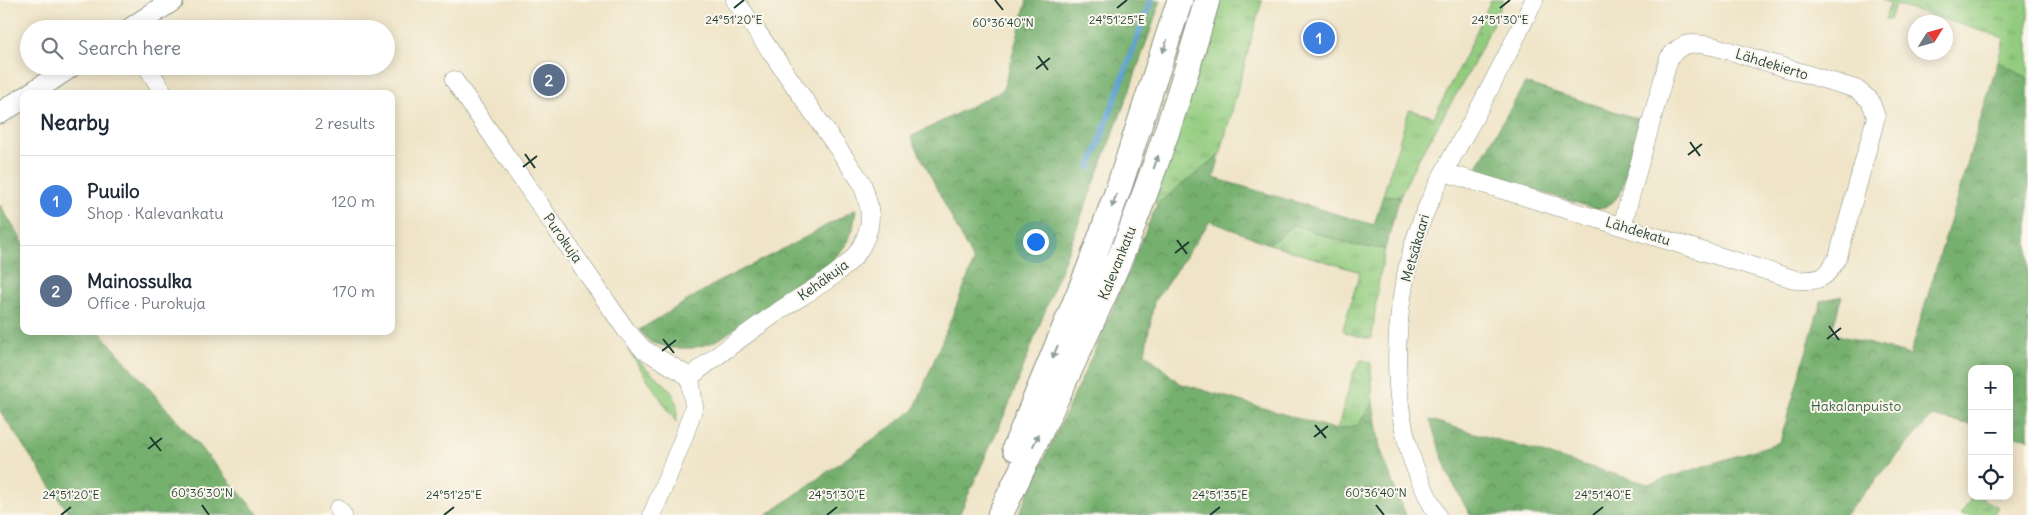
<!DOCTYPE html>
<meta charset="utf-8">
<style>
:root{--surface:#fff;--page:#f2f2f3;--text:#1f2937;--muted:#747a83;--line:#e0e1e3;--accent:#c8321e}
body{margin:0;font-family:Delius,sans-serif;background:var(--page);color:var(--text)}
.controls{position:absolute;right:15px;bottom:15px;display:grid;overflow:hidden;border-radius:10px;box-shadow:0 2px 12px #0003}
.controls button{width:45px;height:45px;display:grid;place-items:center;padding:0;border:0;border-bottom:1px solid var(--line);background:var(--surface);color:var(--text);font:25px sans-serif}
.compass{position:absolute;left:1908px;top:15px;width:45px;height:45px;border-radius:50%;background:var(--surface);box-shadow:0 2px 12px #0003;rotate:53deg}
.you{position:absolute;left:1035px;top:241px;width:18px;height:18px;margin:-12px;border:4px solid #fff;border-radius:50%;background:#1a73e8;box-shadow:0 0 0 8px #1a73e833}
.badge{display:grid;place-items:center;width:32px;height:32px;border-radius:50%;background:var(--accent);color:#fff;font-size:16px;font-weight:700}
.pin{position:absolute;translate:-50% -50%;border:2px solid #fff;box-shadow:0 1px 5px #0006}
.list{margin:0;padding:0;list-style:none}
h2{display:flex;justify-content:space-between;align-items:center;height:65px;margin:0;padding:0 20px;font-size:21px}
h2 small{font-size:16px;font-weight:400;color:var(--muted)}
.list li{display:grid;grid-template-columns:32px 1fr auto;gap:15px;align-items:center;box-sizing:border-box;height:90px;padding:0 20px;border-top:1px solid var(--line)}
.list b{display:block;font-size:19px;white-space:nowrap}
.list p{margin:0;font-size:16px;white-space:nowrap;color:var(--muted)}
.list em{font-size:16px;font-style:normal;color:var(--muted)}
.icon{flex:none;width:28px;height:28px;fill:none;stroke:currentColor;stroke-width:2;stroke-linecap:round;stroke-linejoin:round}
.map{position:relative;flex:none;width:2028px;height:515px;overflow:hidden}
.search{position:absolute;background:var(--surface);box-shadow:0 2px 12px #0003;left:20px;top:20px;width:375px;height:55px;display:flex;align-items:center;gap:12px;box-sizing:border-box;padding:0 18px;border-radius:28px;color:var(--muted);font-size:19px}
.panel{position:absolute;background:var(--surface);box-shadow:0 2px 12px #0003;left:20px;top:90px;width:375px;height:245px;border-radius:10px}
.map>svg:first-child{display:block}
.grass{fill:url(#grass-tufts);stroke:#59845a}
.forest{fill:url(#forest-crowns);stroke:#4a7651}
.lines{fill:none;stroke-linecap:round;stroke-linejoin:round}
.stream{stroke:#5ea1d2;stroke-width:6}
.minor-casing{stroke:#87907e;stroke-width:19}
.tertiary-casing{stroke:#87907e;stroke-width:23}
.secondary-casing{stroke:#87907e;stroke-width:27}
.minor{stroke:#fff;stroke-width:18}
.tertiary{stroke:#fff;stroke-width:21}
.secondary{stroke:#fff;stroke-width:25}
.oneway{fill:#8f9e9a}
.ticks{fill:none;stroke:#1f3d34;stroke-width:2}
.labels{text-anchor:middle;stroke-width:4;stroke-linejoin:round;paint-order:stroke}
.street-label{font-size:14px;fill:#1f3d34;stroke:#fbf7ec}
.park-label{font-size:14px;fill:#3c6147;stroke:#fbf7ec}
.ticks-label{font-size:12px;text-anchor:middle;fill:#1f3d34;stroke:#fbf7ec;stroke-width:4;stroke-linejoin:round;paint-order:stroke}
</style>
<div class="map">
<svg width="2028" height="515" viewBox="0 0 2028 515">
<defs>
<pattern id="grass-tufts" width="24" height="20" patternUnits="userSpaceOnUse" patternTransform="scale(1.25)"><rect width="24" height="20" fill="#93cc7f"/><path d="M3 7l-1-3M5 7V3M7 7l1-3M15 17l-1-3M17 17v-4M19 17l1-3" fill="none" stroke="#77a769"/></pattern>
<pattern id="forest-crowns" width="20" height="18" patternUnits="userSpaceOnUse" patternTransform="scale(1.25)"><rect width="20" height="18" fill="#76b06e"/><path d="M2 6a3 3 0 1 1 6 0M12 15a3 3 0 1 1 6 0" fill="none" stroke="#60905b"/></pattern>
</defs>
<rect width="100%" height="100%" fill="#fbf7ec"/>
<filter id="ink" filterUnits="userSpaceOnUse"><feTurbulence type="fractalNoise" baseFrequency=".02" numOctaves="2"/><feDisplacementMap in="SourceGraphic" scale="10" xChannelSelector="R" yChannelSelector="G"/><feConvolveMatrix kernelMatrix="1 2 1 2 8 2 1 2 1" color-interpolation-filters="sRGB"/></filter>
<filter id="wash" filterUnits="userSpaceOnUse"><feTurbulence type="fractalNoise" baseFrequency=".0096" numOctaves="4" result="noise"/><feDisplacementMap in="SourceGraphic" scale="20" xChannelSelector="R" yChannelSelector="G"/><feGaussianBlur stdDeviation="1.12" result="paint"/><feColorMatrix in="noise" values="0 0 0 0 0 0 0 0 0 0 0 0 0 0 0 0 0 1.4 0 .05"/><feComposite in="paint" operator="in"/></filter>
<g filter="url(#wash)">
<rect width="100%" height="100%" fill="#efe4c7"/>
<path class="grass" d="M 1221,0 L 1262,0 L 1220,155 L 1157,204 L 1153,202 Z
M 1491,0 L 1504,0 L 1473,65 L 1414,167 L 1400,197 L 1383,195 L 1409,110 L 1434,117 L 1465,56 Z
M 1882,0 L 2028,0 L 2028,79 L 1998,61 L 2004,38 L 1895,4 L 1890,20 L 1885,19 L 1890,3 Z
M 1294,225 L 1352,245 L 1385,249 L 1378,286 L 1372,338 L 1366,338 L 1346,333 L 1343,329 L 1360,272 L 1269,244 Z
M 628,350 C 635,357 641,363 648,370 C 666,385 682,395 676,422 Z
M 1363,360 L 1371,363 L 1373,403 L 1358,425 L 1337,430 L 1353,374 L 1360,361 Z
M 1973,496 L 1978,496 L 1998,507 L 1993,515 L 1960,515 Z"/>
<path class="forest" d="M 1027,0 L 1161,0 L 1129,92 L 1008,407 L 959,515 L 767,515 L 914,410 L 974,262 L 911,137 L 1003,90 Z
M 1998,61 L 2028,79 L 2028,439 L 2009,434 L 2009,369 L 1972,369 L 1972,425 L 1932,416 L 1845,515 L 1470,515 L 1448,474 L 1430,420 L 1648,484 L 1780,442 L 1821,301 L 1842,296 L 1831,333 L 1910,355 Z
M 1525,83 L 1639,119 L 1622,189 C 1616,201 1610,206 1597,209 L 1476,173 L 1479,163 Z
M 1220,155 L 1214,178 L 1374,225 L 1383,195 L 1400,197 L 1385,249 L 1352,245 L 1294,225 L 1269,244 L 1210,221 L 1154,302 L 1145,353 L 1179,383 L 1337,430 L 1358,425 L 1373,403 L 1380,448 L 1396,492 L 1406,515 L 1018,515 L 1095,350 L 1157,204 Z
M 0,205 L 24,244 L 24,331 L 99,331 L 259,515 L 70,515 L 0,411 Z
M 856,209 L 853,229 L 845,246 L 830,263 L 721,338 L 709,344 L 692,348 L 671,348 L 650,342 L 639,330 L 718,282 L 795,243 Z"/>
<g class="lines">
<path class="stream" d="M 1090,168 L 1151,0"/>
</g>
</g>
<g filter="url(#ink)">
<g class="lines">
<defs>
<path id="minor" d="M 147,66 L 164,94
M 454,80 L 626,330 L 643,349 L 690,377
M 1444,172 L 1797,280 C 1821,281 1825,279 1838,257 L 1876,117 L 1870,100 L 1856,89 L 1713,46 C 1692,43 1683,40 1669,58 L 1622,226
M 338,509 L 343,515
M 652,515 L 683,439 L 694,407 L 690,377 C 719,354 749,332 779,311 C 803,294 850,271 862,245 C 875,221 870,207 862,183 L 735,0
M 1437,515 C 1427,495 1416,474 1410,453 C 1387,375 1396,279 1428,205 C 1441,175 1458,146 1474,118 C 1495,79 1515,40 1534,0"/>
<path id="tertiary" d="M 130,29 L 173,0
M 30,94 L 72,66
M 0,113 L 24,98"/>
<path id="secondary" d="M 1015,448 L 1089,269 L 1118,190 L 1180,0
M 1000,515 C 1041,430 1083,345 1120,258 C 1154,174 1183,87 1207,0"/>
</defs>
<use href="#minor" class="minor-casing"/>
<use href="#tertiary" class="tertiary-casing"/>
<use href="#secondary" class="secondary-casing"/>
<use href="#minor" class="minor"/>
<use href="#tertiary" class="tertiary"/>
<use href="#secondary" class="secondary"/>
</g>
<defs><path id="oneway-solid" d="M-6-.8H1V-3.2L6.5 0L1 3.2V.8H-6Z" transform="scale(1.25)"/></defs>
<g class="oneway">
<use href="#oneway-solid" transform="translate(1165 46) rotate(108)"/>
<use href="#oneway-solid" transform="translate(1156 162) rotate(-71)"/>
<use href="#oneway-solid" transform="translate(1114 201) rotate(110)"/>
<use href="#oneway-solid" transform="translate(1055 352) rotate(112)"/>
<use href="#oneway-solid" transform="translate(1036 440) rotate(-64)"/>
</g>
</g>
<path class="ticks" d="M 995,0 L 1003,10M 734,8 L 744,0M 1117,8 L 1127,0M 1500,8 L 1510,0M 1038,56 L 1048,70M 1036,69 L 1050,58M 1690,142 L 1700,156M 525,154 L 535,168M 1688,155 L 1702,144M 523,167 L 537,156M 1177,240 L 1187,254M 1175,253 L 1189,242M 1829,326 L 1839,340M 663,339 L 674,353M 1827,339 L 1841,328M 662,351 L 676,340M 1315,425 L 1326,438M 150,437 L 161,451M 1314,437 L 1328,426M 148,449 L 162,438M 202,505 L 209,515M 1376,505 L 1384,515M 61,515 L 71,507M 444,515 L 454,507M 827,515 L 837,507M 1210,515 L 1220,507M 1593,515 L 1603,507"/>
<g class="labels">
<g class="street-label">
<text transform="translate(1772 64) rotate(17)" y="5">Lähdekierto</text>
<text transform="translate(1638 231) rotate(17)" y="5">Lähdekatu</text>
<text transform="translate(563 238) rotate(55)" y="5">Purokuja</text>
<text transform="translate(1415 248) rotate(-74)" y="5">Metsäkaari</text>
<text transform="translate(1117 263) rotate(-68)" y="5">Kalevankatu</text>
<text transform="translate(823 280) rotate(-36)" y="5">Kehäkuja</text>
</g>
<g class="park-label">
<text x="1856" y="411">Hakalanpuisto</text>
</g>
</g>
<g class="ticks-label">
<text x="734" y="24">24°51'20"E</text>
<text x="1117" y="24">24°51'25"E</text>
<text x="1500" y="24">24°51'30"E</text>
<text x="1003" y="27">60°36'40"N</text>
<text x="202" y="497">60°36'30"N</text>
<text x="1376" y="497">60°36'40"N</text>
<text x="71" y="499">24°51'20"E</text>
<text x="454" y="499">24°51'25"E</text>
<text x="837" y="499">24°51'30"E</text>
<text x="1220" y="499">24°51'35"E</text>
<text x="1603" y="499">24°51'40"E</text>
</g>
</svg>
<div class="controls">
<button>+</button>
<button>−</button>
<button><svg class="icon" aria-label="locate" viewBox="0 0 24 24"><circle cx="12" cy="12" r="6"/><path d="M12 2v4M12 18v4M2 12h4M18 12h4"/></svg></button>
</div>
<svg class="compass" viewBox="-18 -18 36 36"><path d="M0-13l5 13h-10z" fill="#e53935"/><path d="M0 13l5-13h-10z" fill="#747a83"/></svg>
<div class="you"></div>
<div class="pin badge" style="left:1319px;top:38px;background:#3f7fe0">1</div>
<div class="pin badge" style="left:549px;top:80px;background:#5c6f8a">2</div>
<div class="search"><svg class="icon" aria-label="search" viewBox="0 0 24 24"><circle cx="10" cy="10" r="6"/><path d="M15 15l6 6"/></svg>Search here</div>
<section class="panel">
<h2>Nearby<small>2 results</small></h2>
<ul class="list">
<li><span class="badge" style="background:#3f7fe0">1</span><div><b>Puuilo</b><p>Shop · Kalevankatu</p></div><em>120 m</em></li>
<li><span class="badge" style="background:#5c6f8a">2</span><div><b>Mainossulka</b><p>Office · Purokuja</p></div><em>170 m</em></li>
</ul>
</section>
</div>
